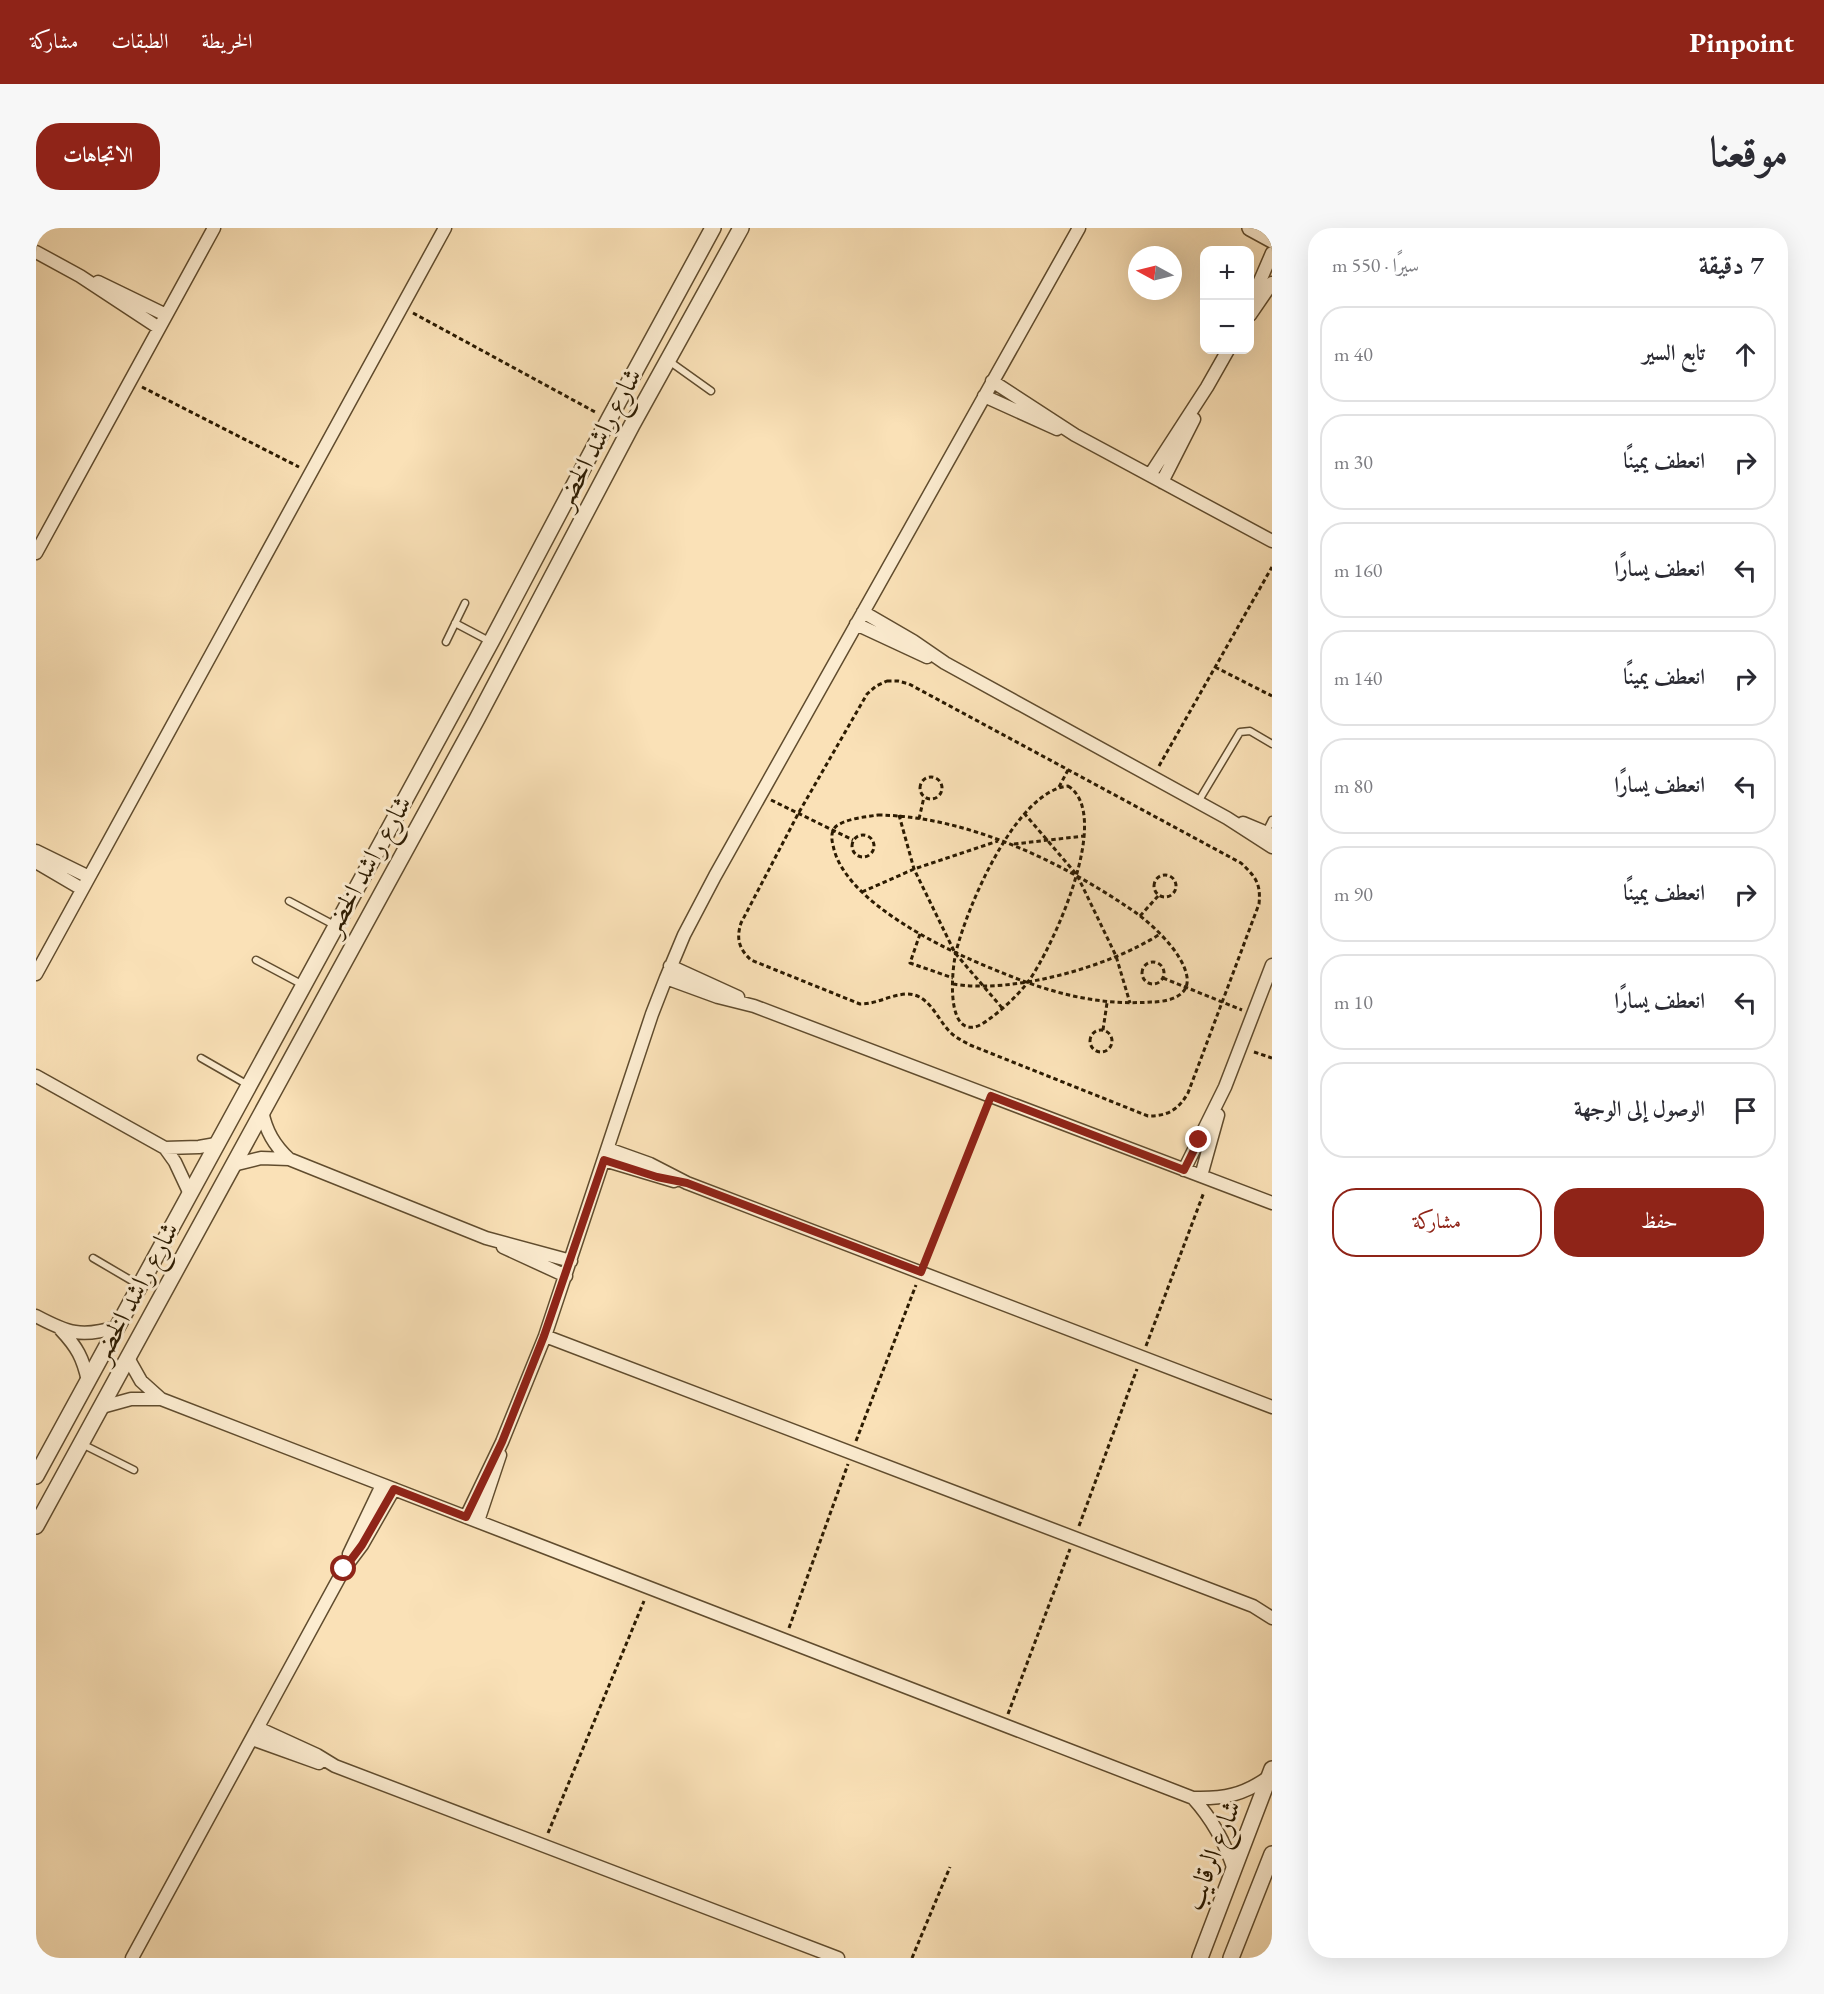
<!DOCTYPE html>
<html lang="ar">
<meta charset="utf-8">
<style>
:root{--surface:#fff;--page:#f7f7f7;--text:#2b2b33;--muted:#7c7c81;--line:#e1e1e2;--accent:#8f2418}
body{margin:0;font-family:"EB Garamond",Amiri,serif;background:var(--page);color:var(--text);direction:rtl}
.controls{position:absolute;right:18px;top:18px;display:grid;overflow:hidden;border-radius:12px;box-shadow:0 6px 24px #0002}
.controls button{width:54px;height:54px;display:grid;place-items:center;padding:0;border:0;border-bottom:2px solid var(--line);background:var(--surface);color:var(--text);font:30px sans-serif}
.compass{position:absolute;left:1092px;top:18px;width:54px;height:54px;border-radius:50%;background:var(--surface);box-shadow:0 6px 24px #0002;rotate:277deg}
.stop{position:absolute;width:18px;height:18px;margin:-14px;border:4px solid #8f2418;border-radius:50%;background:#fff}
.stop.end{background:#8f2418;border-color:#fff;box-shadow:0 2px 6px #0008}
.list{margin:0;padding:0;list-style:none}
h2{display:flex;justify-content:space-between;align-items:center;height:78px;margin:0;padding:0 24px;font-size:26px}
h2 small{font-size:20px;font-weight:400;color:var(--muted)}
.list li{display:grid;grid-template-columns:39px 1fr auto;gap:18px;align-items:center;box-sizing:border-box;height:96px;margin:0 12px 12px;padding:0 12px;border:2px solid var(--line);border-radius:24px}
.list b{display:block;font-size:22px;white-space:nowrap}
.list em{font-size:20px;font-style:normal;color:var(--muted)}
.actions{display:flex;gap:12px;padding:18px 24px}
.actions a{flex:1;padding:14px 0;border:2px solid var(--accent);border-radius:24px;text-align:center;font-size:21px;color:var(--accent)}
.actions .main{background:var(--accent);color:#fff}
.icon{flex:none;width:33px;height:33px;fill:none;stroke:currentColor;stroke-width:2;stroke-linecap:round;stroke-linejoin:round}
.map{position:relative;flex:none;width:1236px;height:1730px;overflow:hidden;direction:ltr;border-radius:24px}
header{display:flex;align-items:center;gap:36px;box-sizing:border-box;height:84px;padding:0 30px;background:var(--accent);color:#fff}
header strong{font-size:28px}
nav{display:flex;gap:33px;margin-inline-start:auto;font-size:21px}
.intro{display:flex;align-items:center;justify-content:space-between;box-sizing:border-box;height:144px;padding:0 36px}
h1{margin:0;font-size:42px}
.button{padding:15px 27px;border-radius:24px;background:var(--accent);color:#fff;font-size:21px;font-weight:700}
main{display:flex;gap:36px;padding:0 36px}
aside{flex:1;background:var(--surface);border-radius:24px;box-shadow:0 6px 24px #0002}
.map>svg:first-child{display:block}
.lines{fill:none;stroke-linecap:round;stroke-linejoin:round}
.service-casing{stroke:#604c2e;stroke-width:9}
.minor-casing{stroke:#604c2e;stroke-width:15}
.tertiary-casing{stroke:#604c2e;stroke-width:18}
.path{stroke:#2c1b01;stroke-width:3;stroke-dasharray:4.5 3;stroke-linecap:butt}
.service{stroke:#fcecd0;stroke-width:6}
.minor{stroke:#fcecd0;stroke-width:12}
.tertiary{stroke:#fcecd0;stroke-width:15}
.route{stroke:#8f2418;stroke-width:8}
.labels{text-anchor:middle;stroke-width:6;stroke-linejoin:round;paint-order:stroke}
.street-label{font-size:27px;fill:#2c1b01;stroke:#fcecd0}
</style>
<header>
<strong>Pinpoint</strong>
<nav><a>الخريطة</a><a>الطبقات</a><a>مشاركة</a></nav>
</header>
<div class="intro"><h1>موقعنا</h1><a class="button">الاتجاهات</a></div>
<main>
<aside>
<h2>7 دقيقة<small>سيرًا · 550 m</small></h2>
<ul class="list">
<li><svg class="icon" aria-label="ahead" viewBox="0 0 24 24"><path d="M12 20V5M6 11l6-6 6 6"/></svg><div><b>تابع السير</b></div><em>40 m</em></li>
<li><svg class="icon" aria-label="right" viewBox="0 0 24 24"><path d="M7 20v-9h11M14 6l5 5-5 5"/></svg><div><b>انعطف يمينًا</b></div><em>30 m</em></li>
<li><svg class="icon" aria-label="left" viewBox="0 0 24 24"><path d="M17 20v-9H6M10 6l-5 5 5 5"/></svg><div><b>انعطف يسارًا</b></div><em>160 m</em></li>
<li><svg class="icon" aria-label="right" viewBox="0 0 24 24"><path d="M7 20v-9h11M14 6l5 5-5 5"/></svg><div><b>انعطف يمينًا</b></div><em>140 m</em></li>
<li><svg class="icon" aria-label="left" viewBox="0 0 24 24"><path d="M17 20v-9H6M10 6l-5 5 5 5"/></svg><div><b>انعطف يسارًا</b></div><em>80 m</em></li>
<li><svg class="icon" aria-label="right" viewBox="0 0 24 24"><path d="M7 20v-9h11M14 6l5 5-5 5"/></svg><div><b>انعطف يمينًا</b></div><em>90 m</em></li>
<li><svg class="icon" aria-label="left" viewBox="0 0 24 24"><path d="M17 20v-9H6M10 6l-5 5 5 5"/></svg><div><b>انعطف يسارًا</b></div><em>10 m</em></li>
<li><svg class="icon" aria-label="arrive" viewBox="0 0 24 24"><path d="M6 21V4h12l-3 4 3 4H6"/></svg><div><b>الوصول إلى الوجهة</b></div></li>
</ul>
<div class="actions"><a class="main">حفظ</a><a>مشاركة</a></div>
</aside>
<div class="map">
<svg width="1236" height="1730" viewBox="0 0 1236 1730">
<rect width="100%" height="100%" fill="#fae1b7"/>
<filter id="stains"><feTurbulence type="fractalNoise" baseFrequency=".00333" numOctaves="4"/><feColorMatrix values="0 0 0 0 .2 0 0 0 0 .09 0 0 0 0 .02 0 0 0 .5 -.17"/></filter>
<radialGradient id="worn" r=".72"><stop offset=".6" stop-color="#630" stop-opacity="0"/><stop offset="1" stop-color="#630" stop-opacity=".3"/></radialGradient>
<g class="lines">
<defs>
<path id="service" d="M 633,133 L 675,163
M 419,395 L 453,413
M 410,414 L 429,375
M 1162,574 L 1204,504 L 1214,503 L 1236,516
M 1230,604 L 1236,592
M 253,673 L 300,698
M 220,732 L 267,757
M 165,830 L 212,857
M 57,1030 L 103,1057
M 46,1216 L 98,1242"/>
<path id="minor" d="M 0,24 L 44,48 L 123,100
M 62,54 L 130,87
M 1214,76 L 1236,25
M 1214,87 L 1236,55
M 956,153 L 1039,207 L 1236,313
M 948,168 L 1021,201
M 1114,247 L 1171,159 L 1192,122
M 1126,254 L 1158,191
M 0,325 L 178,0
M 827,384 L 877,413 L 909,435 L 1191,590 L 1236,619
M 820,396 L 891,429
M 1207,595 L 1236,607
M 0,623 L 53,649
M 0,634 L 46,661
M 634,738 L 702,769
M 0,746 L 409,0
M 630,750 L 682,769 L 718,778 L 1236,975
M 0,848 L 129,920 L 139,934 L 154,966
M 226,883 C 230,903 238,917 253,931
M 129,920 L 163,919 L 180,916
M 572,921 L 614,936 L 651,955 L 1236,1179
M 568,932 L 638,953
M 197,937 L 225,930 L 253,931 L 450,1010 L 535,1033
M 1148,942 L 1189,859 L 1236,737
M 1165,948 L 1182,887
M 467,1019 L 530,1048
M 0,1088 C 32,1105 45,1110 81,1099
M 25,1102 C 41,1119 47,1130 52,1153
M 509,1108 L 1217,1378 L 1236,1390
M 92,1130 L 105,1153 L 125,1171 L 1157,1570 C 1188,1571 1207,1567 1233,1549
M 66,1179 L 95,1171 L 124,1171
M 430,1289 L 466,1214 L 509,1108 L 616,786 L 630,750 L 648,707 L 679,648 L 1043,0
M 442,1293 L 464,1227
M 313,1326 L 346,1257
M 222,1500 L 281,1527 L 299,1538 L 802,1730
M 216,1511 L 283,1535
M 1157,1570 C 1177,1592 1189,1614 1198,1642
M 96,1730 L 308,1341 L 326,1317 L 358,1261"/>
<path id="tertiary" d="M 1214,0 L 1236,12
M 0,1248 L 455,414 L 573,191 L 677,0
M 0,1298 L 441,491 L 596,197 L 705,0
M 1164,1730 L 1236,1541
M 1195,1730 L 1236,1626"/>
</defs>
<use href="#service" class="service-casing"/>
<use href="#minor" class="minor-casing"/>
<use href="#tertiary" class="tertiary-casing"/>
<path class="path" d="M 377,85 L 561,185
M 106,159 L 263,239
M 1179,439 L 1236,468
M 851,453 L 862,453 L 873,456 L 1205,635 C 1220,649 1225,656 1223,676 L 1152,865 C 1142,882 1132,888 1112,888 L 934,817 C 927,813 920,810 914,804 C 901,791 893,765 870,766 C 854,767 841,776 824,776 L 715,732 C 703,721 700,711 705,695 L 762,586 L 831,466 L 840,458 Z
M 1123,538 L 1236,339
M884 560a11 11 0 1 1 22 0a11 11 0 1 1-22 0Z
M 1032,558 C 1078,587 1016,721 992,754 C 982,767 969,779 956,789 C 949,794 941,801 932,799 C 911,794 916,741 920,724 C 931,679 980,563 1032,558 Z
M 1023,559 L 1032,542
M 735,572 L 817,612
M 988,585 L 1041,647 L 1080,728 L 1094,775
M 842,587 C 928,588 1020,631 1090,678 C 1111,691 1147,723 1151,749 C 1154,770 1129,774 1115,774 C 1058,778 1009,763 957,741 C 909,722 807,673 797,617 C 795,610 795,601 802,597 C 814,590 829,589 842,587 Z
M 863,587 L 878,641 L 919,725 L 967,781
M 883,591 L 888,569
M816 618a11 11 0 1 1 22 0a11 11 0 1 1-22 0Z
M 978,616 L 1048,608
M1118 658a11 11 0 1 1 22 0a11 11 0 1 1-22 0Z
M 826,664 L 878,641 L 962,613
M 1104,688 L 1123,667
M 884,706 L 874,735 L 917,750
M1106 745a11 11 0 1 1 22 0a11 11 0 1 1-22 0Z
M 1127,750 L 1206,782
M 917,756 C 977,766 1073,739 1124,706
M1054 813a11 11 0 1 1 22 0a11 11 0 1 1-22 0Z
M 1067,802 L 1071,775
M 1218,824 L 1236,830
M 890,1031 L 950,881
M 1110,1118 L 1168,964
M 820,1213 L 880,1057
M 1043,1298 L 1101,1141
M 753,1400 L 812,1236
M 972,1486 L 1034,1321
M 512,1605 L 608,1373
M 876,1730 L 914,1639"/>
<use href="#service" class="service"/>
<use href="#minor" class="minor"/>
<use href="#tertiary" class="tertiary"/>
</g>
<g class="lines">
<path class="route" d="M 308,1341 L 326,1317 L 358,1261 L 430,1289 L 466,1214 L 508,1108 L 568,932 L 621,949 L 651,955 L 885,1044 L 955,868 L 1148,942 L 1163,912"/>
</g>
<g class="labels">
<g class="street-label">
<text transform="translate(562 210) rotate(-62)" y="9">شارع راشد الخضر</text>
<text transform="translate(331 637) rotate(-61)" y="9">شارع راشد الخضر</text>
<text transform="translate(99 1064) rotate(-62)" y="9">شارع راشد الخضر</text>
<text transform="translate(1176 1627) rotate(-69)" y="9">شارع الرقايب</text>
</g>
</g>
<rect width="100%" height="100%" filter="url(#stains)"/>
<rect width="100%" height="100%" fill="url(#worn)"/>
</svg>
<div class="controls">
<button>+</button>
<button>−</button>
</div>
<svg class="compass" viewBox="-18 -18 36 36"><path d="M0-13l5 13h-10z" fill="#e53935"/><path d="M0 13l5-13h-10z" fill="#7c7c81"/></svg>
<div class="stop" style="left:308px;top:1341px"></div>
<div class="stop end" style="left:1163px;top:912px"></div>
</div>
</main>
